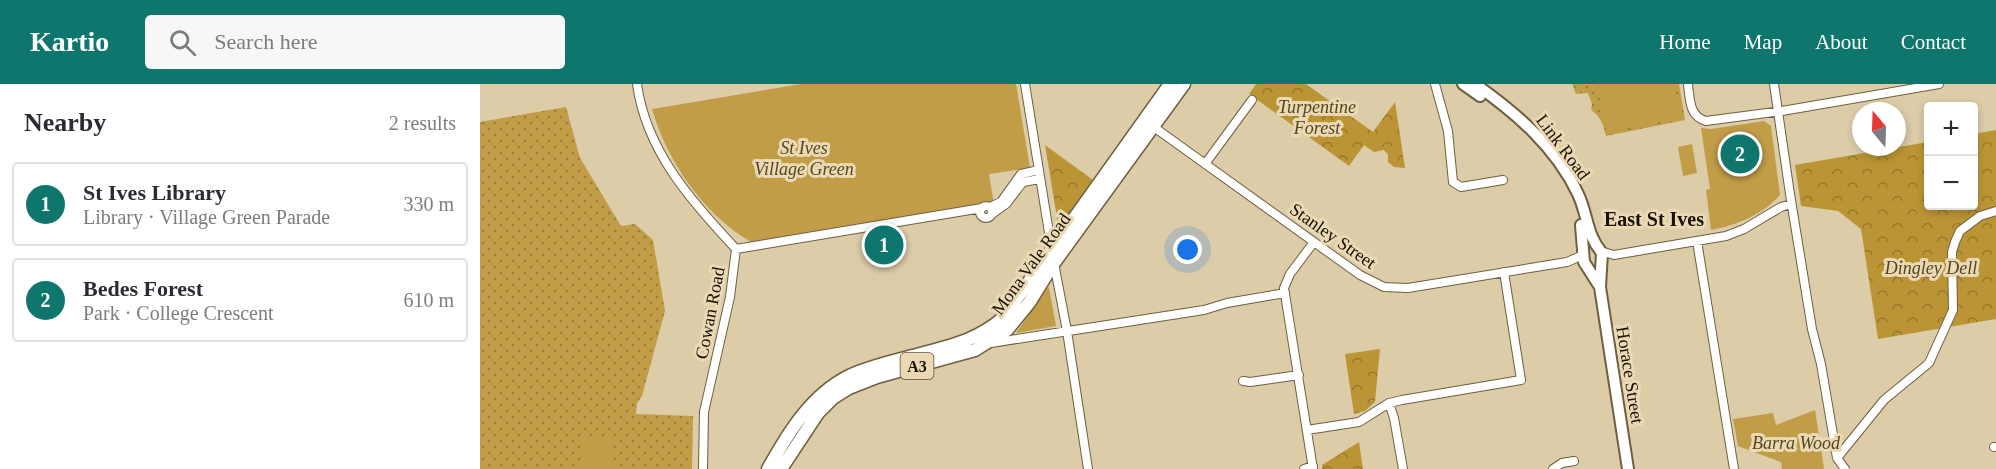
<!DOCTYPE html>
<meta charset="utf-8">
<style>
:root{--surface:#fff;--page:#f7f7f7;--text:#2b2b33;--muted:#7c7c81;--line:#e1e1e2;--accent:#0f766e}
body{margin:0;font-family:"Times New Roman",serif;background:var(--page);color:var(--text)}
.controls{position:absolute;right:18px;top:18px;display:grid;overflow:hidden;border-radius:6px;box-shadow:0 3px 9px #0003}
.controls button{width:54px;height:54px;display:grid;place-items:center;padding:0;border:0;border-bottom:2px solid var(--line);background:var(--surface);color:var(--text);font:30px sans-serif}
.compass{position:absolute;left:1372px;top:18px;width:54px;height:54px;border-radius:50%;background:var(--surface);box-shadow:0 3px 9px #0003;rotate:341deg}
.you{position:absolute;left:708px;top:166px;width:21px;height:21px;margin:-15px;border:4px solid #fff;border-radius:50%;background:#1a73e8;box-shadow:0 0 0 9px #1a73e833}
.badge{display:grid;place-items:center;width:39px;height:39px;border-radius:50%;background:var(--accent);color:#fff;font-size:20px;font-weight:700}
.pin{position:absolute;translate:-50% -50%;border:3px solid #fff;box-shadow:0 2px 6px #0006}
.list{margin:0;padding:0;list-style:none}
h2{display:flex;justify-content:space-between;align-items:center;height:78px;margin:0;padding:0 24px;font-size:26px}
h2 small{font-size:20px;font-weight:400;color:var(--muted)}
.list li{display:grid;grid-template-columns:39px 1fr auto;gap:18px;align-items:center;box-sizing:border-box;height:84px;margin:0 12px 12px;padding:0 12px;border:2px solid var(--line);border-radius:6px}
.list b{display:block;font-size:22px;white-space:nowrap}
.list p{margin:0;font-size:20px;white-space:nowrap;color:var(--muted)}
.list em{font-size:20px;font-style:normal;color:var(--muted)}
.icon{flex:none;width:33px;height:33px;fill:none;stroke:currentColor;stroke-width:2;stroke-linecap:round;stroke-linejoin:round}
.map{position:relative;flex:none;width:1516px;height:385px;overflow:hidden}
header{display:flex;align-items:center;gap:36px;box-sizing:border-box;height:84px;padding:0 30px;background:var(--accent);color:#fff}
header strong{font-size:28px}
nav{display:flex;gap:33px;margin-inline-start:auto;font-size:21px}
.search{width:420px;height:54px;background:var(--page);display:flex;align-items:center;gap:15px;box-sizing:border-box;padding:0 21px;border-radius:6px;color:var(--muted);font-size:22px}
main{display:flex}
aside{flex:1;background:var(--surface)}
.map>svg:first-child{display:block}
.grass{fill:url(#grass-dots)}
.forest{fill:url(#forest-crowns)}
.park{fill:#c19d47}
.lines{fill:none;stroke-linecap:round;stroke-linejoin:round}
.minor-casing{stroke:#6e5f3e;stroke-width:10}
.major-casing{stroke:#6e5f3e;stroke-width:14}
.highway-casing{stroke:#6e5f3e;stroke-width:15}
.minor{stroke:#fff;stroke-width:8}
.major{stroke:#fff;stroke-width:10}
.highway{stroke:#fff;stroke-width:12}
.labels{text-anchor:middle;stroke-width:6;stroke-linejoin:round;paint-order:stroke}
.shield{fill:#ead9b4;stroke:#564d3a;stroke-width:1.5}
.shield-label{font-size:16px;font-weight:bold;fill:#171105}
.park-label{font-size:18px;font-style:italic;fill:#56461f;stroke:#ead9b4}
.street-label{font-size:18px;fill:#171105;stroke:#ead9b4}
.neighbourhood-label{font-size:20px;font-weight:bold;fill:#171105;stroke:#ead9b4}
</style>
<header>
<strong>Kartio</strong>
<div class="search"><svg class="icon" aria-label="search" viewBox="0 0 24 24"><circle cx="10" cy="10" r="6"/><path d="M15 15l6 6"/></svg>Search here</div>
<nav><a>Home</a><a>Map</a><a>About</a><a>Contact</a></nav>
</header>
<main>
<aside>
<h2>Nearby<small>2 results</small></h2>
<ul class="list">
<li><span class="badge">1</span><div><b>St Ives Library</b><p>Library · Village Green Parade</p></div><em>330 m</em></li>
<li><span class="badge">2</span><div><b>Bedes Forest</b><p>Park · College Crescent</p></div><em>610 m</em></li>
</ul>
</aside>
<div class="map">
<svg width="1516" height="385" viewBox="0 0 1516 385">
<defs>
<pattern id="grass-dots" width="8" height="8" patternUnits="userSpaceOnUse" patternTransform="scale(1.5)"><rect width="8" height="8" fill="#c19d47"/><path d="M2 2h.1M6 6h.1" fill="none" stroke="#9c7f39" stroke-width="1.8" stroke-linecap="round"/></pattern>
<pattern id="forest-crowns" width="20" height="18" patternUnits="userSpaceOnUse" patternTransform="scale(1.5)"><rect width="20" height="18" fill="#bb9535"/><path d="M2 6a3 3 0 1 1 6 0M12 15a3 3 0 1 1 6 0" fill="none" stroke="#97782b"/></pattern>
</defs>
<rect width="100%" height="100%" fill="#dccca8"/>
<path class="grass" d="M 1092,0 L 1199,0 L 1205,36 L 1126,52 C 1123,40 1121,33 1111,26 L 1112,20 L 1108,9 L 1096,10 Z
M 86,23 L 100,74 L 141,142 L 155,140 L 173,156 L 185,227 L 162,312 L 157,319 L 156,330 L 213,332 L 212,385 L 0,385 L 0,38 Z"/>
<path class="forest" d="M 776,0 L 826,0 L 893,48 L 915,18 L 925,84 L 914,83 L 908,78 L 908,71 L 904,66 L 894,68 L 884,61 L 869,82 L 769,10 Z
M 1516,46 L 1516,235 L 1398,255 L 1381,145 L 1358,127 L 1321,122 L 1315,81 L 1448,58 L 1448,122 L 1494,122 L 1494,50 Z
M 565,61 L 613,96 L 580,141 L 578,140 Z
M 900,265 L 895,318 L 885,327 L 874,330 L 865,270 Z
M 879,358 L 883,385 L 842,385 L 842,381 Z"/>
<path class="park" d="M 321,0 L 536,0 L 550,84 L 509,90 L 514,120 L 271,158 C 223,130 187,77 172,25 Z
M 1118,0 L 1194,0 L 1200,34 L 1126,48 Z
M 1284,37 L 1291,42 L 1300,111 C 1282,131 1257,141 1231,146 L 1226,106 L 1230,105 L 1221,44 L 1231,45 Z
M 1212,60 L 1217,89 L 1203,92 L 1198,63 Z
M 568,203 L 569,204 L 576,242 L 536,249 Z
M 1335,326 L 1344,385 L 1302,385 L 1301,378 L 1258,362 L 1253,335 L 1293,329 L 1296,341 Z
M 102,353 L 134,353 L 134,385 L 102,385 Z"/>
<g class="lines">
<defs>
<path id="minor" d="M 157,0 C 166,67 212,118 256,165 L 250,213 L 224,328 L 223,385
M 545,0 L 572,167
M 955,0 L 968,47 L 973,98 L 981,103 L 1023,96
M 1208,0 C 1210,16 1209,32 1226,37 L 1302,27 L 1459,0
M 1294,0 L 1310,110 L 1332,245 L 1341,280 L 1357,374 L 1365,385
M 671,41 L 880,191 L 904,203 L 928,204 L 1087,178 L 1103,171
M 725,80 L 772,16
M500 128a6 6 0 1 1 12 0a6 6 0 1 1-12 0Z
M 510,123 L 521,118 L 541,90 L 559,86
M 512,130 L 526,120 L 543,98 L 560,95
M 1217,157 L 1254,385
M 256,165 L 502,124
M 1120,167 L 1134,171 L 1246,152 L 1264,145 L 1301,123 L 1311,120
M 574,179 L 587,247 L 608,385
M 511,259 L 724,226 L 747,219 L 805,209
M 763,297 L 770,298 L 819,291
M 909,319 L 914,334 L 923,385
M 827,346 L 879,338 L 909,319 L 922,316 L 1041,296 L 1024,188
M 1514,363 L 1516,363
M 1357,374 L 1404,316 L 1449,279 L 1473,226 L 1472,168 L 1475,158 L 1480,147 L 1500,132 L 1516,127
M 824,385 L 833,382
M 833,385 L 804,204 L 810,190 L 834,158
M 1073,385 L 1082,379 L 1094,377"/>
<path id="major" d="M 983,0 L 1000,12
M 995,0 C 1036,29 1076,63 1098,110 C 1108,131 1106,150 1122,169 L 1120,203 L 1148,385
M 1101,141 L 1104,178 L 1120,203"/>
<path id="highway" d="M 288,385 C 308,349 331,311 369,292 C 392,281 419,276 444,269 C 474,261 499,255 523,234 L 690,0
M 301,385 L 338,329 L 353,314 L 369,304 L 397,293 L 495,266 L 527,246 L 549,219 L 574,179 L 704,0"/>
</defs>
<use href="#minor" class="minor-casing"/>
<use href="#major" class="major-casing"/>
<use href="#highway" class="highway-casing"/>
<use href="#minor" class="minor"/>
<use href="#major" class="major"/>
<use href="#highway" class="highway"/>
</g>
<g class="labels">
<rect class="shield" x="420.5" y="269" width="33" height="26" rx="4.5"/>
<g class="shield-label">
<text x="437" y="288">A3</text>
</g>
<g class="park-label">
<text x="837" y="29">Turpentine<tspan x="837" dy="21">Forest</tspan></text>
<text x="324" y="70">St Ives<tspan x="324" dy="21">Village Green</tspan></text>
<text x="1451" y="190">Dingley Dell</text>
<text x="1316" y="365">Barra Wood</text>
</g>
<g class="street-label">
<text transform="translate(1083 63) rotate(53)" y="6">Link Road</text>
<text transform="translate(853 152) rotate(35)" y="6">Stanley Street</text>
<text transform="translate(551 180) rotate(-54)" y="6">Mona Vale Road</text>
<text transform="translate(230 229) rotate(-79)" y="6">Cowan Road</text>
<text transform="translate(1150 291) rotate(81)" y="6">Horace Street</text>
</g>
<g class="neighbourhood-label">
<text x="1174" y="142">East St Ives</text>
</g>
</g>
</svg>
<div class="controls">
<button>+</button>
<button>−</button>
</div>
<svg class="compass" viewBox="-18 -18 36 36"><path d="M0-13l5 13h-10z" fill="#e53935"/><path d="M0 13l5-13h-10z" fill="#7c7c81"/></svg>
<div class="you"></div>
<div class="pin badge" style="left:404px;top:161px">1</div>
<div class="pin badge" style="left:1260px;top:70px">2</div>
</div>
</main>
